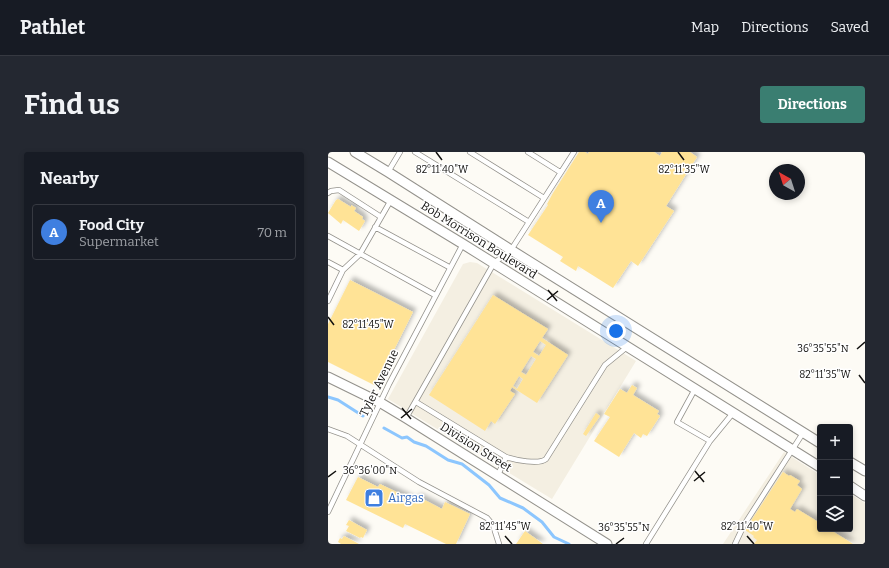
<!DOCTYPE html>
<meta charset="utf-8">
<style>
:root{--surface:#171b24;--page:#242831;--text:#f1f3f6;--muted:#9ea1a6;--line:#363941;--accent:#3a7e71}
body{margin:0;font-family:Bitter,serif;background:var(--page);color:var(--text)}
.controls{position:absolute;right:12px;bottom:12px;display:grid;overflow:hidden;border-radius:4px;box-shadow:0 2px 6px #0003}
.controls button{width:36px;height:36px;display:grid;place-items:center;padding:0;border:0;border-bottom:1px solid var(--line);background:var(--surface);color:var(--text);font:20px sans-serif}
.compass{position:absolute;left:441px;top:12px;width:36px;height:36px;border-radius:50%;background:var(--surface);box-shadow:0 2px 6px #0003;rotate:321deg}
.you{position:absolute;left:288px;top:179px;width:14px;height:14px;margin:-10px;border:3px solid #fff;border-radius:50%;background:#1a73e8;box-shadow:0 0 0 6px #1a73e833}
.badge{display:grid;place-items:center;width:26px;height:26px;border-radius:50%;background:var(--accent);color:#fff;font-size:13px;font-weight:700}
.pin{position:absolute;translate:-50% -33px;filter:drop-shadow(0 1px 2px #0008)}
.pin::after{content:'';position:absolute;top:21px;width:14px;height:12px;background:inherit;clip-path:polygon(0 0,100% 0,50% 100%)}
.list{margin:0;padding:0;list-style:none}
h2{display:flex;justify-content:space-between;align-items:center;height:52px;margin:0;padding:0 16px;font-size:17px}
h2 small{font-size:13px;font-weight:400;color:var(--muted)}
.list li{display:grid;grid-template-columns:26px 1fr auto;gap:12px;align-items:center;box-sizing:border-box;height:56px;margin:0 8px 8px;padding:0 8px;border:1px solid var(--line);border-radius:4px}
.list b{display:block;font-size:15px;white-space:nowrap}
.list p{margin:0;font-size:13px;white-space:nowrap;color:var(--muted)}
.list em{font-size:13px;font-style:normal;color:var(--muted)}
.icon{flex:none;width:22px;height:22px;fill:none;stroke:currentColor;stroke-width:2;stroke-linecap:round;stroke-linejoin:round}
.map{position:relative;flex:none;width:537px;height:392px;overflow:hidden;border-radius:4px}
header{display:flex;align-items:center;gap:24px;box-sizing:border-box;height:56px;padding:0 20px;background:var(--surface);border-bottom:1px solid var(--line)}
header strong{font-size:19px}
nav{display:flex;gap:22px;margin-inline-start:auto;font-size:14px}
.intro{display:flex;align-items:center;justify-content:space-between;box-sizing:border-box;height:96px;padding:0 24px}
h1{margin:0;font-size:28px}
.button{padding:10px 18px;border-radius:4px;background:var(--accent);color:#fff;font-size:14px;font-weight:700}
main{display:flex;gap:24px;padding:0 24px}
aside{flex:1;background:var(--surface);border-radius:4px;box-shadow:0 2px 6px #0003}
.map>svg:first-child{display:block}
.built{fill:#f4efe2}
.lines{fill:none;stroke-linecap:round;stroke-linejoin:round}
.stream{stroke:#8cc6fe;stroke-width:3}
.building{fill:#ffe396;fill-rule:evenodd;filter:url(#shadow)}
.lane-casing{stroke:#94928c;stroke-width:6}
.street-casing{stroke:#94928c;stroke-width:11}
.lane{stroke:#fff;stroke-width:4.5}
.street{stroke:#fff;stroke-width:9}
.ticks{fill:none;stroke:#12110f;stroke-width:1.5}
.labels{text-anchor:middle;stroke-width:3;stroke-linejoin:round;paint-order:stroke}
.street-label{font-size:12px;fill:#12110f;stroke:#fff}
.shop-label{font-size:12px;fill:#366cbe;stroke:#fff;text-anchor:start}
.ticks-label{font-size:10px;text-anchor:middle;fill:#12110f;stroke:#fff;stroke-width:3;stroke-linejoin:round;paint-order:stroke}
</style>
<header>
<strong>Pathlet</strong>
<nav><a>Map</a><a>Directions</a><a>Saved</a></nav>
</header>
<div class="intro"><h1>Find us</h1><a class="button">Directions</a></div>
<main>
<aside>
<h2>Nearby<small></small></h2>
<ul class="list">
<li><span class="badge" style="background:#3f7fe0">A</span><div><b>Food City</b><p>Supermarket</p></div><em>70 m</em></li>
</ul>
</aside>
<div class="map">
<svg width="537" height="392" viewBox="0 0 537 392">
<defs>
<filter id="shadow"><feDropShadow dx="3.5" dy="-3.5" stdDeviation="2" flood-color="#0004"/></filter>
</defs>
<rect width="100%" height="100%" fill="#fdfbf5"/>
<path class="built" d="M 142,110 L 149,111 L 308,209 L 224,347 L 60,247 L 135,112 Z
M 456,300 L 492,323 L 492,377 L 522,377 L 522,342 L 537,351 L 537,392 L 395,392 Z"/>
<g class="lines">
<path class="stream" d="M 0,245 L 10,248 L 35,264
M 56,276 L 74,286 L 79,285 L 86,290 L 98,294 L 120,308 L 134,312 L 161,333 L 172,346 L 195,356 L 214,370 L 226,385 L 241,392"/>
</g>
<path class="building" d="M 251,0 L 257,0 L 260,2 L 261,0 L 326,0 L 332,4 L 334,0 L 362,0 L 369,5 L 338,54 L 346,59 L 310,114 L 303,109 L 285,136 L 250,114 L 248,119 L 232,109 L 235,105 L 200,83 L 220,53 L 219,52 L 225,41 Z
M 10,47 L 23,55 L 23,53 L 28,56 L 26,59 L 35,65 L 34,67 L 37,69 L 31,79 L 15,68 L 13,72 L 0,61 L 8,48 Z
M 22,128 L 85,160 L 48,234 L 0,210 L 0,172 Z
M 165,143 L 220,177 L 214,186 L 240,203 L 209,251 L 184,235 L 182,239 L 187,242 L 167,272 L 163,269 L 157,279 L 101,243 ZM 212,189 L 218,193 L 211,204 L 205,200 ZM 203,204 L 208,207 L 198,223 L 193,220 ZM 191,224 L 195,227 L 189,237 L 185,234 Z
M 304,233 L 309,236 L 305,243 L 331,259 L 329,262 L 332,264 L 319,284 L 315,282 L 313,286 L 306,281 L 291,305 L 266,289 L 282,265 L 276,262 L 292,237 L 299,241 Z
M 268,261 L 272,264 L 258,284 L 255,282 Z
M 455,320 L 461,324 L 462,323 L 472,329 L 469,333 L 474,337 L 462,357 L 467,360 L 469,357 L 492,371 L 492,377 L 501,377 L 525,392 L 426,392 L 429,388 L 425,385 L 426,384 L 417,378 Z
M 30,325 L 50,335 L 52,332 L 87,349 L 89,344 L 114,357 L 117,350 L 142,362 L 128,392 L 118,392 L 77,372 L 75,376 L 18,348 Z
M 21,368 L 39,378 L 35,386 L 33,385 L 32,386 L 18,379 L 21,374 L 18,373 Z
M 197,379 L 215,392 L 188,392 Z
M 16,384 L 31,392 L 13,392 L 10,390 L 12,386 L 14,387 Z"/>
<g class="lines">
<defs>
<path id="lane" d="M 87,0 L 201,70
M 142,0 L 216,46
M 200,0 L 232,20
M 60,20 L 72,0
M 0,41 L 3,39 L 11,38 L 53,65
M 47,75 L 121,115
M 0,84 L 107,143
M 0,110 L 15,118 L 0,149
M 15,118 L 32,102 L 63,48
M 367,237 L 349,270 L 382,289
M 88,250 L 178,305 C 187,308 211,313 218,307 L 277,213 L 299,195
M 78,266 L 166,111 L 183,98 L 246,0
M 0,277 L 19,284 L 91,330 L 159,366 L 165,373 L 171,392
M 170,323 L 178,305
M 0,360 L 61,232 L 135,92
M 318,392 L 382,289 L 405,261
M 407,392 L 416,373 L 475,281"/>
<path id="street" d="M 27,0 L 60,20 L 183,98 L 492,291
M 0,10 L 135,92 L 492,315
M 0,225 L 53,251 L 78,266 L 279,392
M 522,310 L 537,319
M 522,334 L 537,344"/>
</defs>
<use href="#lane" class="lane-casing"/>
<use href="#street" class="street-casing"/>
<use href="#lane" class="lane"/>
<use href="#street" class="street"/>
</g>
<path class="ticks" d="M 108,0 L 114,8M 350,0 L 356,8M 220,138 L 229,149M 219,148 L 230,139M 0,165 L 6,173M 529,197 L 537,190M 531,223 L 537,231M 74,256 L 83,267M 73,266 L 84,257M 367,319 L 376,330M 0,325 L 8,319M 366,329 L 377,320M 177,384 L 184,392M 419,384 L 426,392M 288,392 L 296,386"/>
<defs>
<symbol id="shop-square" viewBox="-11 -11 22 22"><rect x="-9" y="-9" width="18" height="18" rx="4" fill="#3f7fe0" stroke="#fff"/><path d="M-5-2.5h2.3a2.7 3.5 0 0 1 5.4 0H5L5.5 6h-11ZM-1.5-2.5h3a1.5 2.3 0 0 0-3 0Z" fill="#fff"/></symbol>
</defs>
<g fill-rule="evenodd">
<use href="#shop-square" x="35" y="335" width="22" height="22"/>
</g>
<g class="labels">
<g class="street-label">
<text transform="translate(151 88) rotate(32)" y="4">Bob Morrison Boulevard</text>
<text transform="translate(51 231) rotate(-64)" y="4">Tyler Avenue</text>
<text transform="translate(148 295) rotate(32)" y="4">Division Street</text>
</g>
<g class="shop-label">
<text x="60" y="350">Airgas</text>
</g>
</g>
<g class="ticks-label">
<text x="114" y="21">82°11'40"W</text>
<text x="356" y="21">82°11'35"W</text>
<text x="40" y="176">82°11'45"W</text>
<text x="495" y="200">36°35'55"N</text>
<text x="497" y="226">82°11'35"W</text>
<text x="42" y="322">36°36'00"N</text>
<text x="177" y="378">82°11'45"W</text>
<text x="419" y="378">82°11'40"W</text>
<text x="296" y="379">36°35'55"N</text>
</g>
</svg>
<div class="controls">
<button>+</button>
<button>−</button>
<button><svg class="icon" aria-label="layers" viewBox="0 0 24 24"><path d="M12 4l9 5-9 5-9-5zM3 14l9 5 9-5"/></svg></button>
</div>
<svg class="compass" viewBox="-18 -18 36 36"><path d="M0-13l5 13h-10z" fill="#e53935"/><path d="M0 13l5-13h-10z" fill="#9ea1a6"/></svg>
<div class="you"></div>
<div class="pin badge" style="left:273px;top:71px;background:#3f7fe0">A</div>
</div>
</main>
